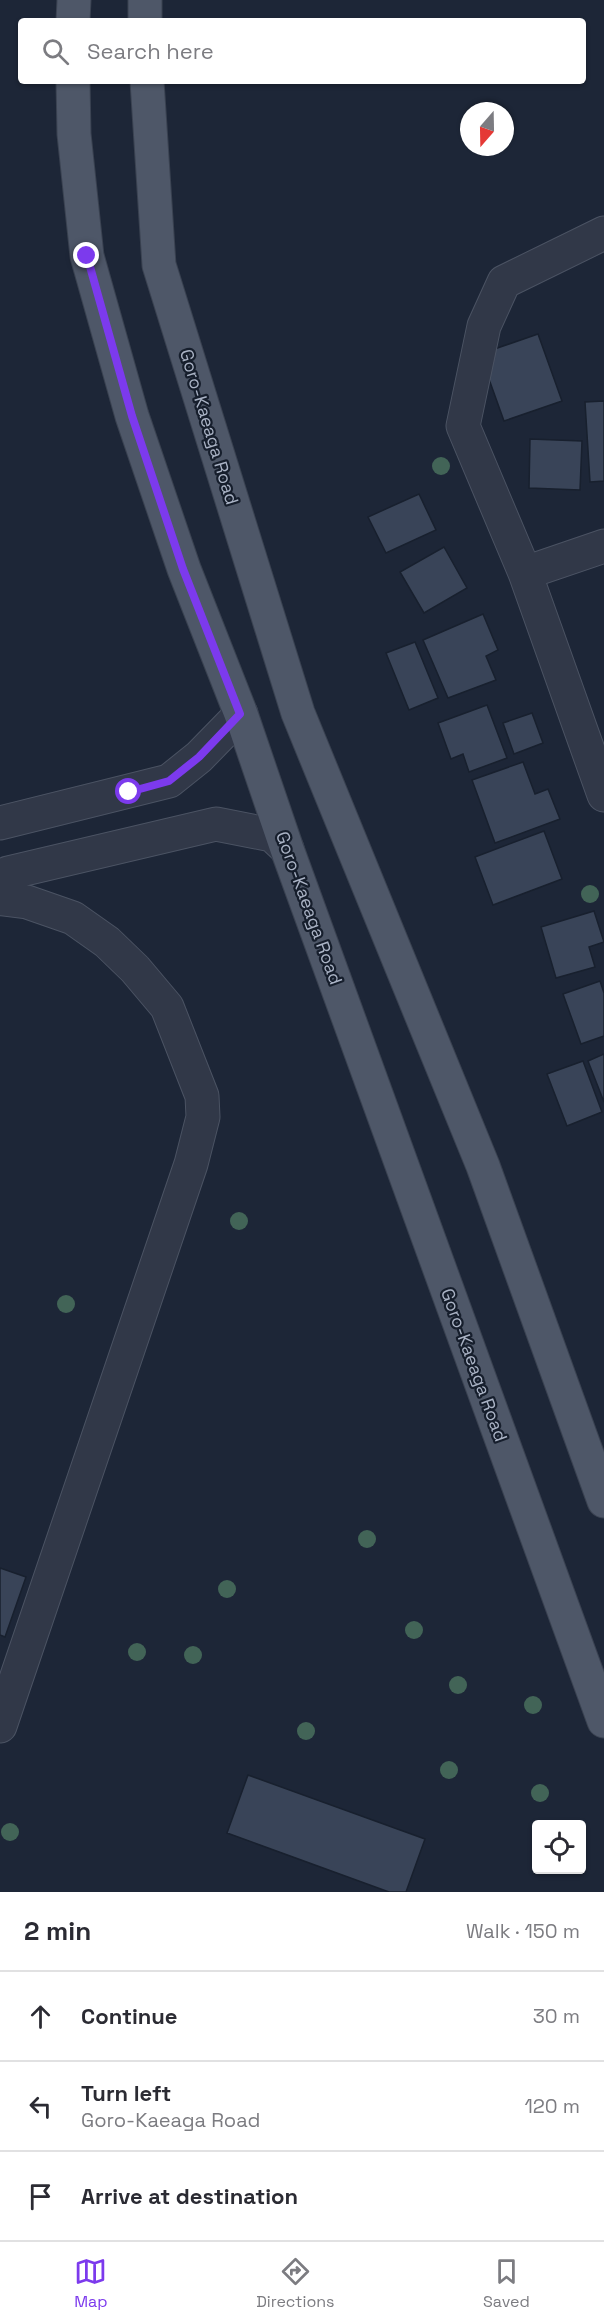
<!DOCTYPE html>
<meta charset="utf-8">
<style>
:root{--surface:#fff;--page:#f7f7f7;--text:#2b2b33;--muted:#7c7c81;--line:#e1e1e2;--accent:#7c3aed}
body{margin:0;font-family:"Space Grotesk",sans-serif;background:var(--page);color:var(--text)}
.controls{position:absolute;right:18px;bottom:18px;display:grid;overflow:hidden;border-radius:6px;box-shadow:0 2px 4px #0004}
.controls button{width:54px;height:54px;display:grid;place-items:center;padding:0;border:0;border-bottom:2px solid var(--line);background:var(--surface);color:var(--text);font:30px sans-serif}
.compass{position:absolute;left:460px;top:102px;width:54px;height:54px;border-radius:50%;background:var(--surface);box-shadow:0 2px 4px #0004;rotate:200deg}
.stop{position:absolute;width:18px;height:18px;margin:-14px;border:4px solid #7c3aed;border-radius:50%;background:#fff}
.stop.end{background:#7c3aed;border-color:#fff;box-shadow:0 2px 6px #0008}
.list{margin:0;padding:0;list-style:none}
h2{display:flex;justify-content:space-between;align-items:center;height:78px;margin:0;padding:0 24px;font-size:26px}
h2 small{font-size:20px;font-weight:400;color:var(--muted)}
.list li{display:grid;grid-template-columns:39px 1fr auto;gap:18px;align-items:center;box-sizing:border-box;height:90px;padding:0 24px;border-top:2px solid var(--line)}
.list b{display:block;font-size:22px;white-space:nowrap}
.list p{margin:0;font-size:20px;white-space:nowrap;color:var(--muted)}
.list em{font-size:20px;font-style:normal;color:var(--muted)}
.icon{flex:none;width:33px;height:33px;fill:none;stroke:currentColor;stroke-width:2;stroke-linecap:round;stroke-linejoin:round}
.map{position:relative;flex:none;width:604px;height:1892px;overflow:hidden}
.search{position:absolute;background:var(--surface);box-shadow:0 2px 4px #0004;left:18px;right:18px;top:18px;height:66px;display:flex;align-items:center;gap:15px;box-sizing:border-box;padding:0 21px;border-radius:6px;color:var(--muted);font-size:22px}
.sheet{height:348px;background:var(--surface)}
nav{display:flex;justify-content:space-around;align-items:center;box-sizing:border-box;height:84px;border-top:2px solid var(--line);background:var(--surface);font-size:16px;color:var(--muted)}
nav a{display:grid;justify-items:center;gap:3px}
nav .on{color:var(--accent)}
.map>svg:first-child{display:block}
.building{fill:#394458;stroke:#18202e;stroke-width:1.5}
.lines{fill:none;stroke-linecap:round;stroke-linejoin:round}
.minor-casing{stroke:#4b5363;stroke-width:35}
.major-casing{stroke:#3a4251;stroke-width:35}
.minor{stroke:#313848;stroke-width:33}
.major{stroke:#4e5768;stroke-width:33}
.tree{fill:#426457}
.route{stroke:#7c3aed;stroke-width:8}
.labels{text-anchor:middle;stroke-width:4.5;stroke-linejoin:round;paint-order:stroke}
.street-label{font-size:18px;fill:#aab3c5;stroke:#161e2c}
</style>
<div class="map">
<svg width="604" height="1892" viewBox="0 0 604 1892">
<rect width="100%" height="100%" fill="#1d2637"/>
<path class="building" d="M 538,334 L 562,401 L 504,421 L 480,354 Z
M 604,401 L 604,481 L 590,482 L 585,402 Z
M 530,439 L 582,441 L 580,490 L 529,488 Z
M 419,494 L 436,530 L 386,553 L 368,517 Z
M 444,547 L 467,588 L 424,613 L 400,572 Z
M 483,614 L 498,650 L 486,656 L 496,680 L 448,698 L 423,640 Z
M 415,642 L 438,698 L 409,710 L 386,653 Z
M 487,705 L 507,758 L 469,772 L 463,754 L 451,759 L 438,723 Z
M 532,713 L 543,743 L 514,754 L 503,723 Z
M 523,762 L 535,794 L 548,789 L 560,819 L 495,843 L 472,780 Z
M 544,831 L 562,879 L 493,905 L 475,857 Z
M 594,911 L 604,942 L 589,947 L 595,967 L 556,978 L 541,927 Z
M 600,981 L 604,993 L 604,1036 L 581,1044 L 563,994 Z
M 604,1054 L 604,1102 L 588,1061 Z
M 583,1061 L 602,1112 L 567,1126 L 547,1074 Z
M 0,1568 L 26,1577 L 5,1637 L 0,1635 Z
M 248,1775 L 425,1839 L 406,1892 L 389,1892 L 227,1833 Z"/>
<g class="lines">
<defs>
<path id="minor" d="M 604,233 L 504,282 L 484,326 L 463,426 L 525,573 L 604,795
M 525,573 L 604,546
M 0,823 L 169,781 L 199,757 L 241,714
M 8,873 L 216,824 L 272,835 L 287,849
M 0,1726 L 191,1164 L 203,1117 L 202,1096 L 167,1007 L 135,969 L 107,942 L 73,918 L 27,902 L 3,899"/>
<path id="major" d="M 145,0 L 145,21
M 73,21 L 74,0
M 73,81 L 74,134 L 87,256 L 132,416 L 184,569 L 241,714 L 287,849 L 604,1721
M 147,81 L 159,265 L 298,713 L 483,1166 L 604,1501"/>
</defs>
<use href="#minor" class="minor-casing"/>
<use href="#major" class="major-casing"/>
<use href="#minor" class="minor"/>
<use href="#major" class="major"/>
</g>
<g class="tree">
<circle cx="441" cy="466" r="9"/>
<circle cx="590" cy="894" r="9"/>
<circle cx="239" cy="1221" r="9"/>
<circle cx="66" cy="1304" r="9"/>
<circle cx="367" cy="1539" r="9"/>
<circle cx="227" cy="1589" r="9"/>
<circle cx="414" cy="1630" r="9"/>
<circle cx="137" cy="1652" r="9"/>
<circle cx="193" cy="1655" r="9"/>
<circle cx="458" cy="1685" r="9"/>
<circle cx="533" cy="1705" r="9"/>
<circle cx="306" cy="1731" r="9"/>
<circle cx="449" cy="1770" r="9"/>
<circle cx="540" cy="1793" r="9"/>
<circle cx="10" cy="1832" r="9"/>
</g>
<g class="lines">
<path class="route" d="M 87,256 L 132,416 L 183,569 L 240,714 L 199,757 L 169,781 L 129,792"/>
</g>
<g class="labels">
<g class="street-label">
<text transform="translate(209 427) rotate(73)" y="6">Goro-Kaeaga Road</text>
<text transform="translate(309 908) rotate(70)" y="6">Goro-Kaeaga Road</text>
<text transform="translate(474 1365) rotate(70)" y="6">Goro-Kaeaga Road</text>
</g>
</g>
</svg>
<div class="controls">
<button><svg class="icon" aria-label="locate" viewBox="0 0 24 24"><circle cx="12" cy="12" r="6"/><path d="M12 2v4M12 18v4M2 12h4M18 12h4"/></svg></button>
</div>
<svg class="compass" viewBox="-18 -18 36 36"><path d="M0-13l5 13h-10z" fill="#e53935"/><path d="M0 13l5-13h-10z" fill="#7c7c81"/></svg>
<div class="stop" style="left:129px;top:792px"></div>
<div class="stop end" style="left:87px;top:256px"></div>
<div class="search"><svg class="icon" aria-label="search" viewBox="0 0 24 24"><circle cx="10" cy="10" r="6"/><path d="M15 15l6 6"/></svg>Search here</div>
</div>
<section class="sheet">
<h2>2 min<small>Walk · 150 m</small></h2>
<ul class="list">
<li><svg class="icon" aria-label="ahead" viewBox="0 0 24 24"><path d="M12 20V5M6 11l6-6 6 6"/></svg><div><b>Continue</b></div><em>30 m</em></li>
<li><svg class="icon" aria-label="left" viewBox="0 0 24 24"><path d="M17 20v-9H6M10 6l-5 5 5 5"/></svg><div><b>Turn left</b><p>Goro-Kaeaga Road</p></div><em>120 m</em></li>
<li><svg class="icon" aria-label="arrive" viewBox="0 0 24 24"><path d="M6 21V4h12l-3 4 3 4H6"/></svg><div><b>Arrive at destination</b></div></li>
</ul>
</section>
<nav>
<a class="on"><svg class="icon" aria-label="map" viewBox="0 0 24 24"><path d="M3 6l6-2 6 2 6-2v14l-6 2-6-2-6 2zM9 4v14M15 6v14"/></svg>Map</a>
<a><svg class="icon" aria-label="directions" viewBox="0 0 24 24"><path d="M12 3l9 9-9 9-9-9zM9 14v-3h6M13 9l2 2-2 2"/></svg>Directions</a>
<a><svg class="icon" aria-label="saved" viewBox="0 0 24 24"><path d="M7 4h10v16l-5-4-5 4z"/></svg>Saved</a>
</nav>
